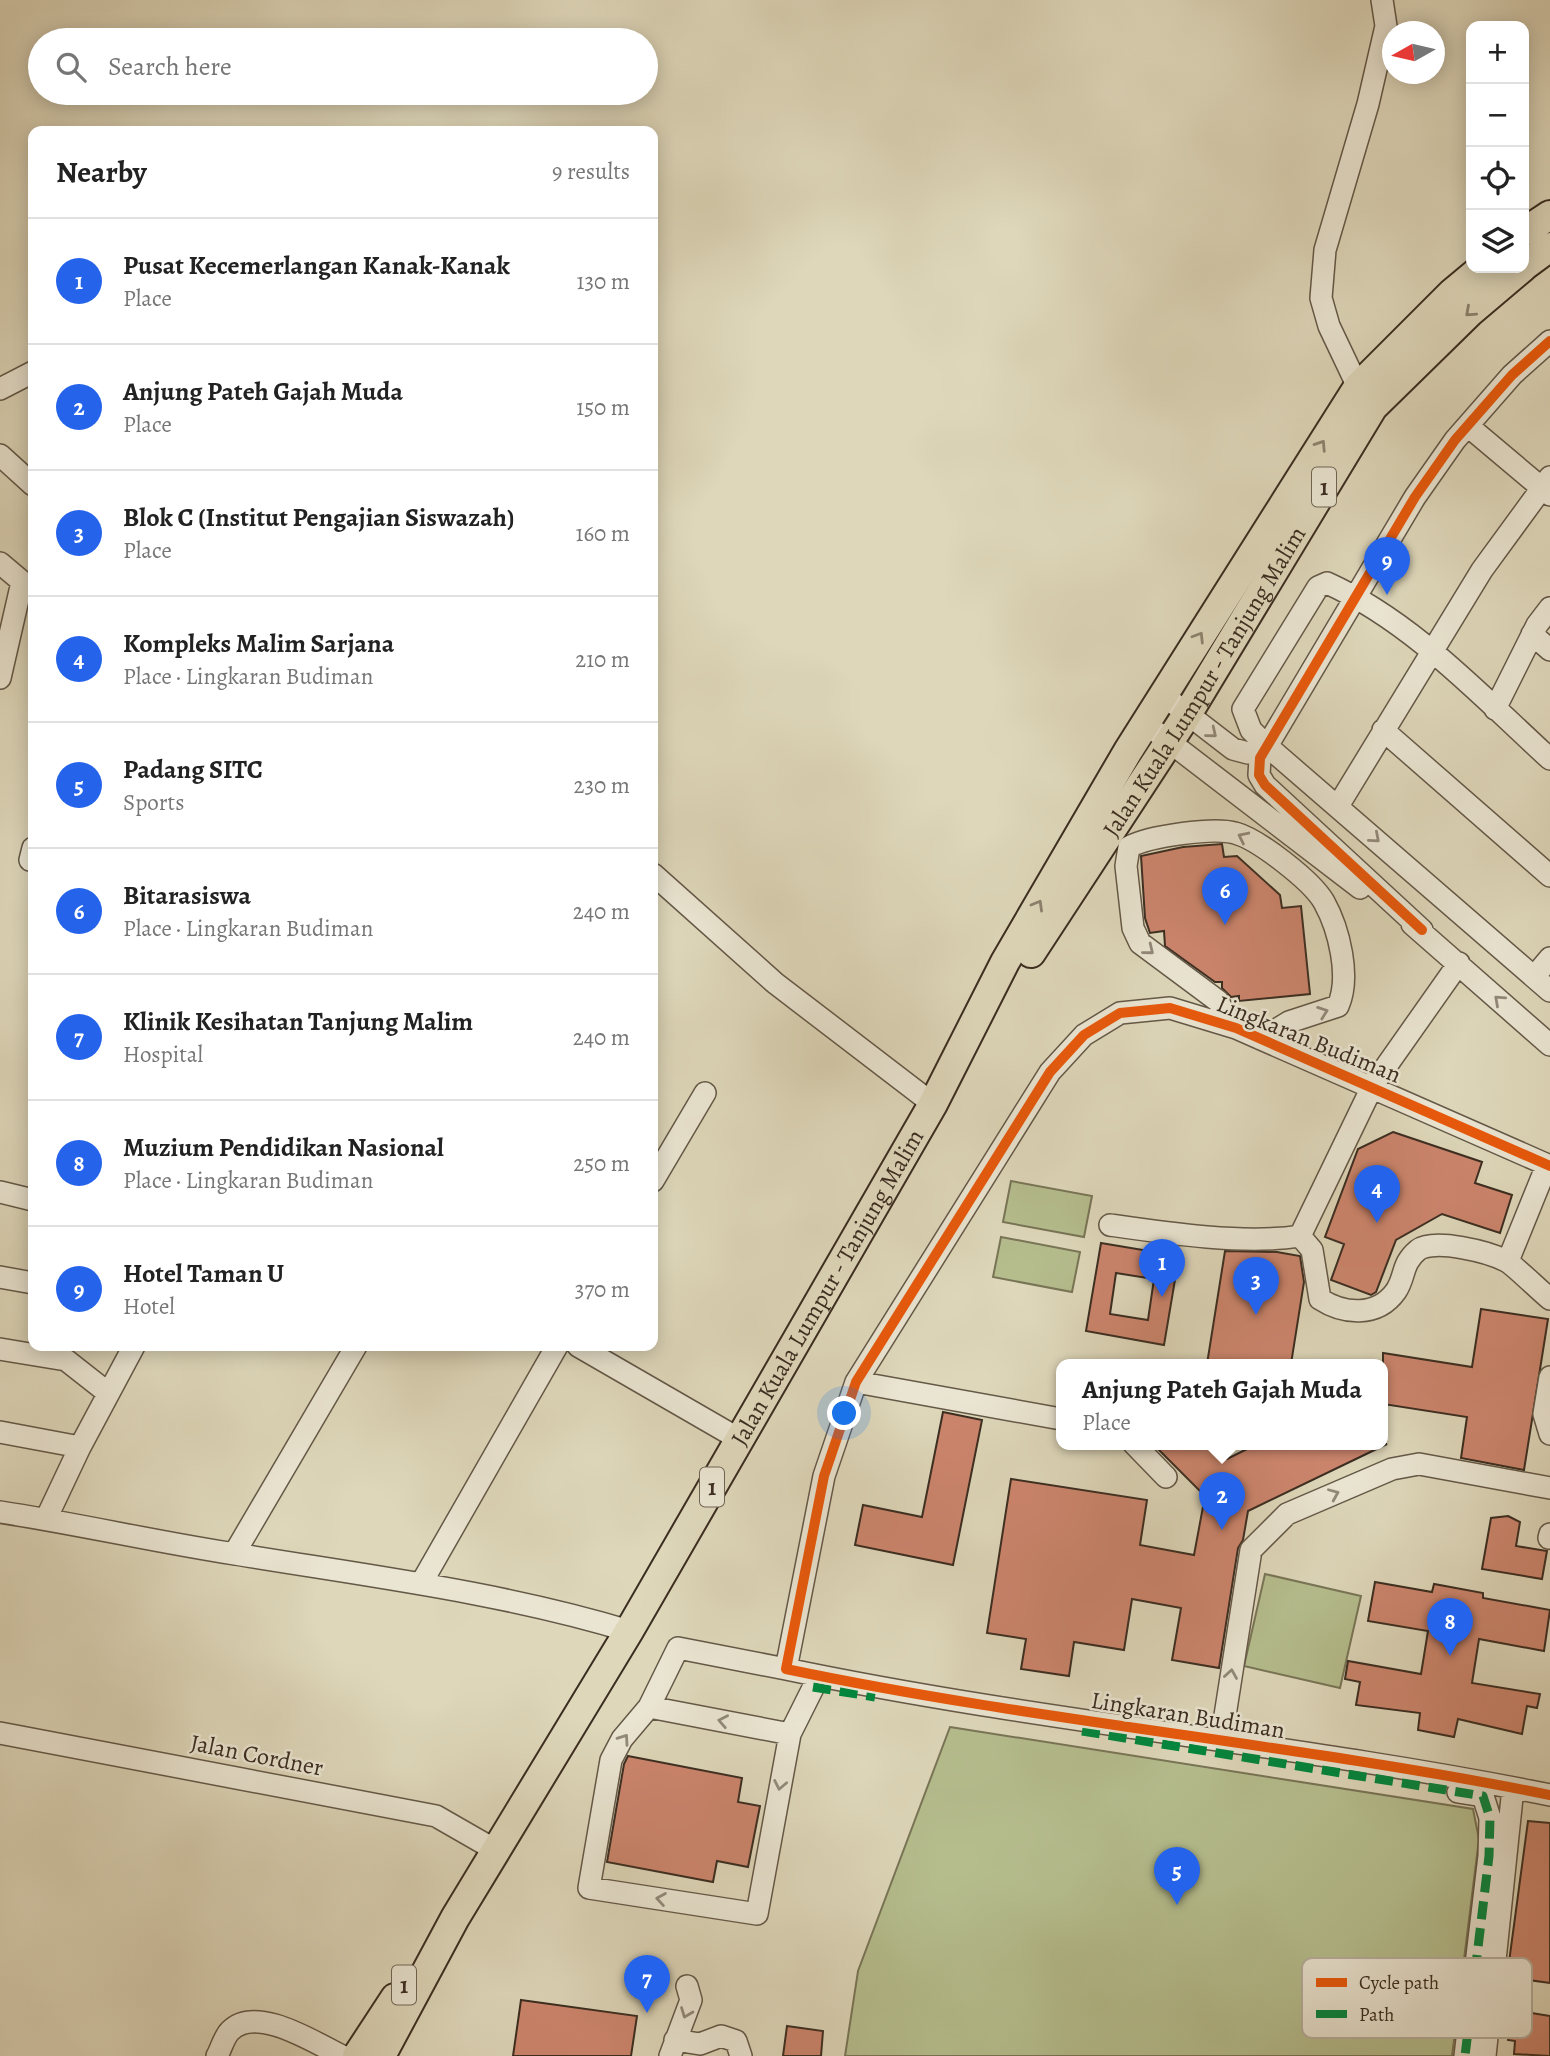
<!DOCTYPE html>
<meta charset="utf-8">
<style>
:root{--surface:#fff;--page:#f2f2f2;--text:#222;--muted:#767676;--line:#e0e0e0;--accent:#2563eb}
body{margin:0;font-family:Alegreya,serif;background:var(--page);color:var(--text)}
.controls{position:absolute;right:21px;top:21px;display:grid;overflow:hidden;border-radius:14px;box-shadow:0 4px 18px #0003}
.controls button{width:63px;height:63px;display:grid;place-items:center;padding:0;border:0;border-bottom:2px solid var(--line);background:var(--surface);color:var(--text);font:35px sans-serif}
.compass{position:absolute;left:1382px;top:21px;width:63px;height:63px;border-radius:50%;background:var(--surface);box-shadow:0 4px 18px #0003;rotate:262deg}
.you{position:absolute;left:845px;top:1414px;width:24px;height:24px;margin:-18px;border:5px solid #fff;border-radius:50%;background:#1a73e8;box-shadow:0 0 0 10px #1a73e833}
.badge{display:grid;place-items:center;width:46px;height:46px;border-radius:50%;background:var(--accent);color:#fff;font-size:23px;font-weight:700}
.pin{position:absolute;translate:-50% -58px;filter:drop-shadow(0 2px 4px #0008)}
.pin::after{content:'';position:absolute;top:37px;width:24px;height:21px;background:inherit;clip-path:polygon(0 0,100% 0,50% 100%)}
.popup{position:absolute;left:1056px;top:1359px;width:332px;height:91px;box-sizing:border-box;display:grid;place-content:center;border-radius:14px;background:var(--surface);filter:drop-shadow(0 2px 5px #0005);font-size:23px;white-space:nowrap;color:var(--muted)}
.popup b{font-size:26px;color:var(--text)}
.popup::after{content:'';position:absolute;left:50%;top:100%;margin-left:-14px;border:14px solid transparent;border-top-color:var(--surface)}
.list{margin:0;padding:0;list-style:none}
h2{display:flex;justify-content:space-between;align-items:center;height:91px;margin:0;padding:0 28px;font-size:30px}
h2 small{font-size:23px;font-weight:400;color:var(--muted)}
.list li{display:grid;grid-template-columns:46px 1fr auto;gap:21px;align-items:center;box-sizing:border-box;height:126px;padding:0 28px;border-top:2px solid var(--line)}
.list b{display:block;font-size:26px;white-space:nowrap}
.list p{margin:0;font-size:23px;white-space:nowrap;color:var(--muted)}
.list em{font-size:23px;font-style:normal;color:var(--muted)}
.icon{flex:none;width:38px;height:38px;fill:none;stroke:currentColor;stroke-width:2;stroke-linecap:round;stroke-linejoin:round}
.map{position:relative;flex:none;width:1550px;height:2056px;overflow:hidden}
.search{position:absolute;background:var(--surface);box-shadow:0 4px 18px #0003;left:28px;top:28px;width:630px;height:77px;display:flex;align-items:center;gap:18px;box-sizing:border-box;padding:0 24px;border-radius:38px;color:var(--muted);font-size:26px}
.panel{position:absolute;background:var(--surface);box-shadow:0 4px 18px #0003;left:28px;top:126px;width:630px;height:1225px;border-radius:14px}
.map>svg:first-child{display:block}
.green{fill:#b5bd8d;stroke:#787557;stroke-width:2}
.building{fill:#cc856d;stroke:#3b2d21;stroke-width:2;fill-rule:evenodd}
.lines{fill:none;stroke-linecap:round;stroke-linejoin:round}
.minor-casing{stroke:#645847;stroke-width:24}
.major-casing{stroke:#3b2d21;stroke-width:32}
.minor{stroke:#eae5d2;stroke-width:21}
.major{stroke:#ded7ba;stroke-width:28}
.quiet{stroke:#00873e;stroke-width:9;stroke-dasharray:18 9;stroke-linecap:butt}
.cycleway-casing{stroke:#eae5d2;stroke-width:15}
.cycleway{stroke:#e8590c;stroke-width:10}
.oneway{stroke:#8c826e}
.oneway2{stroke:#92897a}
.labels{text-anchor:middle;stroke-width:5;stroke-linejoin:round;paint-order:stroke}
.shield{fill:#eae5d2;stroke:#706456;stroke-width:2}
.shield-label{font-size:23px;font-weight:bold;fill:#3b2d21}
.street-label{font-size:24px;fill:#3b2d21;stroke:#eae5d2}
.key{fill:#eae5d2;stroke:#b6ae9d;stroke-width:2}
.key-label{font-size:19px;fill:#3b2d21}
</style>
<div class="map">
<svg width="1550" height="2056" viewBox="0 0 1550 2056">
<rect width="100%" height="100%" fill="#ded7ba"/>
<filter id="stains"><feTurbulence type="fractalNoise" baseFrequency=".00286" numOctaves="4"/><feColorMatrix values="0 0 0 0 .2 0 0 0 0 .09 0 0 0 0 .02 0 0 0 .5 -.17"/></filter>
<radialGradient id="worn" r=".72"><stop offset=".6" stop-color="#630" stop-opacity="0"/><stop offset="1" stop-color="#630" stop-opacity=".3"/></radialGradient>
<path class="green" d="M 1011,1181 L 1092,1196 L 1084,1237 L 1003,1222 Z
M 1001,1237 L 1080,1252 L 1072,1292 L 993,1277 Z
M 1265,1574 L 1361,1596 L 1340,1688 L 1244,1666 Z
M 950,1727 L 1473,1809 L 1479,1839 L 1452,2056 L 845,2056 L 858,1971 Z"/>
<path class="building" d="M 1222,844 L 1224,857 L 1237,856 L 1280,895 L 1282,908 L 1301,906 L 1310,994 L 1239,1001 L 1239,996 L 1231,997 L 1222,988 L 1222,982 L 1215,982 L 1165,946 L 1164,931 L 1150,933 L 1145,918 L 1141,856 L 1183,847 Z
M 1393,1132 L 1482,1162 L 1475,1183 L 1512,1195 L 1500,1233 L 1442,1214 L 1396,1240 L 1376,1292 L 1371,1295 L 1331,1280 L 1344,1244 L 1325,1237 L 1358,1149 Z
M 1101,1243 L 1179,1256 L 1164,1345 L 1086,1331 ZM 1116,1273 L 1154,1279 L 1148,1320 L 1110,1314 Z
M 1225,1251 L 1277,1252 L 1300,1256 L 1304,1282 L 1291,1364 L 1207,1364 Z
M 1481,1309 L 1548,1319 L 1524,1470 L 1461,1458 L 1467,1417 L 1383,1404 L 1383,1353 L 1472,1367 Z
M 943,1412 L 982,1420 L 953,1565 L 855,1545 L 863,1505 L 922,1517 Z
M 1153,1444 L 1212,1444 L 1227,1459 L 1257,1444 L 1387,1444 L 1248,1511 L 1243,1540 L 1238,1548 L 1219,1668 L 1172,1660 L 1181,1608 L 1132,1599 L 1124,1650 L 1074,1642 L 1069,1676 L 1021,1669 L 1026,1639 L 987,1633 L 1011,1479 L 1147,1500 L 1140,1545 L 1194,1555 L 1205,1496 Z
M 1508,1516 L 1520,1522 L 1516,1546 L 1547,1551 L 1542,1579 L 1482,1569 L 1491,1518 Z
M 1375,1582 L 1432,1592 L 1434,1584 L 1483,1593 L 1483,1598 L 1550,1610 L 1544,1651 L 1479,1639 L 1472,1683 L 1540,1694 L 1537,1708 L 1527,1706 L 1522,1734 L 1458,1719 L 1454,1737 L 1418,1730 L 1420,1713 L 1356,1705 L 1360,1682 L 1345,1679 L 1348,1661 L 1421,1674 L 1428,1631 L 1368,1621 Z
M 628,1756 L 742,1778 L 738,1802 L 760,1806 L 748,1867 L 717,1861 L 713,1882 L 607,1862 L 624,1764 Z
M 1528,1821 L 1550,1823 L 1550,1983 L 1507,1977 Z
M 521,2000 L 637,2016 L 631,2056 L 513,2056 Z
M 1519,2011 L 1550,2016 L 1550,2056 L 1514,2054 L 1515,2041 L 1508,2040 L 1511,2021 L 1517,2022 Z
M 787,2026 L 823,2031 L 821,2056 L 783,2056 Z"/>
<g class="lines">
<defs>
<path id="minor" d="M 1358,387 L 1329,326 L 1321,298 L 1325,250 L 1368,104 L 1386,26 L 1382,0
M 0,389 L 33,372
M 1468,426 L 1550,495
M 0,455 L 33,485
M 0,563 L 32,590
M 1532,634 L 1550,650
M 0,678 L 22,582
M 1163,695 L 1233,749 L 1248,753 L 1267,746
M 1495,709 L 1537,625 L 1550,608
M 1383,730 L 1550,876
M 1158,733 L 1360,888
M 1550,759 C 1481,696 1413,622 1327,583 L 1318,587 L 1243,709 L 1251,730 L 1267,746 L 1550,991
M 1338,806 L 1482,570 L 1550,477
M 30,860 L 33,848
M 653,874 L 775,983 L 933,1104
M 1412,924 L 1550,1045
M 1422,930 L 1265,785 L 1259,775 L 1260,758 L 1415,497 L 1455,440 L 1512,375 L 1550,341
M 1534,977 L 1550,958
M 1231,1026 L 1218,1001 L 1140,943 L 1133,928 L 1126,866 L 1129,847 C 1149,836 1214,827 1235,833 C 1258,839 1312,881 1324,902 C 1339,929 1351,977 1338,1006 L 1289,1022 L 1261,1039
M 1550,1166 L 1236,1028 L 1170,1008 L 1120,1013 L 1084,1035 L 1050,1072 L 856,1382 L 824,1476 L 786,1669 C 1039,1722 1297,1744 1550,1795
M 653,1181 L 705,1093
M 0,1192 L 33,1200
M 1110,1225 C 1165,1233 1245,1245 1300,1236 L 1373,1085 L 1459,963
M 1300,1236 L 1312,1250 L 1320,1299 C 1343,1314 1377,1318 1396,1291 C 1406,1276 1401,1264 1418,1250 C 1434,1238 1489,1252 1506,1261 C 1513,1264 1541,1292 1550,1299
M 1508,1261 L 1547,1165
M 0,1277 L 33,1283
M 578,1346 L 739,1439
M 0,1349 L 66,1360 L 108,1393
M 1550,1377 L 1544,1414 L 1550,1434
M 856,1382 L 1061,1419
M 0,1432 L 80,1447
M 1134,1444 L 1166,1477
M 0,1512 C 79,1524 156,1542 235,1554 C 368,1576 500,1592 629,1631
M 46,1519 L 80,1447 L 134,1346
M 1549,1538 L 1550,1534
M 234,1554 L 356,1346
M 422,1582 L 557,1346
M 786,1669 L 678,1648 L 649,1707 L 622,1739 L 611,1760 L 589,1888 L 757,1914 L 790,1734 L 819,1676
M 649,1707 L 790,1734
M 0,1733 L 436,1816 L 497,1851
M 1221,1741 L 1251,1550 L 1287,1514 L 1392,1469 L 1419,1464 L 1550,1488
M 1458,1792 L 1483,1796 L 1490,1818 L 1489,1856 L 1465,2056
M 675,2040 L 700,2044 L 721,2036 L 736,2041 L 741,2056
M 217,2056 C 221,2049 224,2037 230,2031 C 256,2004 315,2043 342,2056
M 670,2056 L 691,2000 L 687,1986
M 1485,2056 L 1513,1788"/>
<g id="major">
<path d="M 1524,232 L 1550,215"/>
<path d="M 1524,266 L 1550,247"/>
<path id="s1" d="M 1031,953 L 1188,713 L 1373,407 L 1470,312 L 1522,268"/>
<path d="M 357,2056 L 395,1998"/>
<path id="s2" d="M 381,2056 L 455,1918 L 629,1631 L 933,1104 L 1005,962 L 1128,751 L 1358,387 L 1452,293 L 1482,268"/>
</g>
</defs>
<use href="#minor" class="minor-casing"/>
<use href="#major" class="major-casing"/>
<use href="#minor" class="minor"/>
<use href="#major" class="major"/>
<path class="quiet" d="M 813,1687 L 875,1697
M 1082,1731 L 1483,1796 L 1490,1818 L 1489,1856 L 1465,2056"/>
<defs>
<path id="cycleway" d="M 1422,930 L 1265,785 L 1259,775 L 1260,758 L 1415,497 L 1455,440 L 1512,375 L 1550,341
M 1550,1166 L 1236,1028 L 1170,1008 L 1120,1013 L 1084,1035 L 1050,1072 L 856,1382 L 824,1476 L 786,1669 C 1039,1722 1297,1744 1550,1795"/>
</defs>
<use href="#cycleway" class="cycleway-casing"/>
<use href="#cycleway" class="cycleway"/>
</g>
<defs><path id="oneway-chevron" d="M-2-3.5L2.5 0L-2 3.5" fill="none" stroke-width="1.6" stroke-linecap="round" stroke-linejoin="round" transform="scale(1.75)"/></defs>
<g class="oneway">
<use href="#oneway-chevron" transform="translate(1470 312) rotate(138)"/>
<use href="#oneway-chevron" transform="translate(1321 445) rotate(-57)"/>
<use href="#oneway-chevron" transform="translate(1199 637) rotate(-58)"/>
<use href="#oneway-chevron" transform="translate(1038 905) rotate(-60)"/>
</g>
<g class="oneway2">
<use href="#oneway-chevron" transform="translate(1212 733) rotate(39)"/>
<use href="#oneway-chevron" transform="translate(1243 837) rotate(-154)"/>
<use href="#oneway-chevron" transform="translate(1375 838) rotate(41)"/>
<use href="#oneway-chevron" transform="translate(1149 950) rotate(39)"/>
<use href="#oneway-chevron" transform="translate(1499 1000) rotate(-138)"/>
<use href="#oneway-chevron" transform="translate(1323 1012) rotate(-20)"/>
<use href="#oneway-chevron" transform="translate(1334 1494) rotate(-23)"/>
<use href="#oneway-chevron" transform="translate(1231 1674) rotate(-81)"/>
<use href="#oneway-chevron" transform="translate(723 1721) rotate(-169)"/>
<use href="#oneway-chevron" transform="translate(624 1739) rotate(-55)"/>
<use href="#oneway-chevron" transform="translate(780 1785) rotate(101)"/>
<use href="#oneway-chevron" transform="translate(661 1899) rotate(-171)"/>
<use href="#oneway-chevron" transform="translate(686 2013) rotate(111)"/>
</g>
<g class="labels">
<g class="shield">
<rect x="1312" y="467.5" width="24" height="39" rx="5"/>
<rect x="700" y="1467.5" width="24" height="39" rx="5"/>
<rect x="392" y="1965.5" width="24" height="39" rx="5"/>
</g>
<g class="shield-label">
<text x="1324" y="495">1</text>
<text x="712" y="1495">1</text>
<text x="404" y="1993">1</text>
</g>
<g class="street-label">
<text dy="8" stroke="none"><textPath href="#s1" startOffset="322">Jalan Kuala Lumpur - Tanjung Malim</textPath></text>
<text transform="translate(1309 1039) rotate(22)" y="8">Lingkaran Budiman</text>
<text dy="8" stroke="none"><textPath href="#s2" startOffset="889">Jalan Kuala Lumpur - Tanjung Malim</textPath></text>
<text transform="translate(1188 1715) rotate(9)" y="8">Lingkaran Budiman</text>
<text transform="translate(257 1755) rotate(11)" y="8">Jalan Cordner</text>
</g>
</g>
<rect x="1302" y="1958" width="230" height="80" rx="10" class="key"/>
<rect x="1316" y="1978" width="31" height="9" fill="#e8590c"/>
<rect x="1316" y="2010" width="31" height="8" fill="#00873e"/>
<g class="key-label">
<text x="1359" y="1989">Cycle path</text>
<text x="1359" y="2021">Path</text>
</g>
<rect width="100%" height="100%" filter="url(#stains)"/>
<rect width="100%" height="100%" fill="url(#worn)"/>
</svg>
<div class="controls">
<button>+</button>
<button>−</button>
<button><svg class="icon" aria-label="locate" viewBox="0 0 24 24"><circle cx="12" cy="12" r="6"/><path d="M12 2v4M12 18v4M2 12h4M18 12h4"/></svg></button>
<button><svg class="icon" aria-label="layers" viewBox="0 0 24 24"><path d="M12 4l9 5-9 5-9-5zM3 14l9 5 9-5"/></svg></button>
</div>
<svg class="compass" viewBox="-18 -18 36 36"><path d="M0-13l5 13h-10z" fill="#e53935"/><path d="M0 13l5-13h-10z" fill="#767676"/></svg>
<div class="you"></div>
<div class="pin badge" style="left:1162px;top:1297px">1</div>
<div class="pin badge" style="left:1222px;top:1530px">2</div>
<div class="popup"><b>Anjung Pateh Gajah Muda</b>Place</div>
<div class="pin badge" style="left:1256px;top:1315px">3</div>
<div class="pin badge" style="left:1377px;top:1223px">4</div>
<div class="pin badge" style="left:1177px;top:1905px">5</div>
<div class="pin badge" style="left:1225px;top:925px">6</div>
<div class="pin badge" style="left:647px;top:2013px">7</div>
<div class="pin badge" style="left:1450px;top:1656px">8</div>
<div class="pin badge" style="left:1387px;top:595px">9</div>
<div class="search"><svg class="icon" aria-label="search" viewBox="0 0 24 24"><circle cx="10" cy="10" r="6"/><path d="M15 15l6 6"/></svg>Search here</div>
<section class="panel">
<h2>Nearby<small>9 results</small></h2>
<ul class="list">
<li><span class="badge">1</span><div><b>Pusat Kecemerlangan Kanak-Kanak</b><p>Place</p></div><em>130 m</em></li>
<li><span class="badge">2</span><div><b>Anjung Pateh Gajah Muda</b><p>Place</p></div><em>150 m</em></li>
<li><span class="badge">3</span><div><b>Blok C (Institut Pengajian Siswazah)</b><p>Place</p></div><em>160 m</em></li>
<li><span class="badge">4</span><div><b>Kompleks Malim Sarjana</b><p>Place · Lingkaran Budiman</p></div><em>210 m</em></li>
<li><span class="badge">5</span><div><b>Padang SITC</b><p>Sports</p></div><em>230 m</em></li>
<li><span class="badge">6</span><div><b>Bitarasiswa</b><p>Place · Lingkaran Budiman</p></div><em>240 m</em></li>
<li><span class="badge">7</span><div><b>Klinik Kesihatan Tanjung Malim</b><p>Hospital</p></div><em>240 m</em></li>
<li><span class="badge">8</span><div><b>Muzium Pendidikan Nasional</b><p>Place · Lingkaran Budiman</p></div><em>250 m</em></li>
<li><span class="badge">9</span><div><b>Hotel Taman U</b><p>Hotel</p></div><em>370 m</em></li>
</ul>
</section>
</div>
